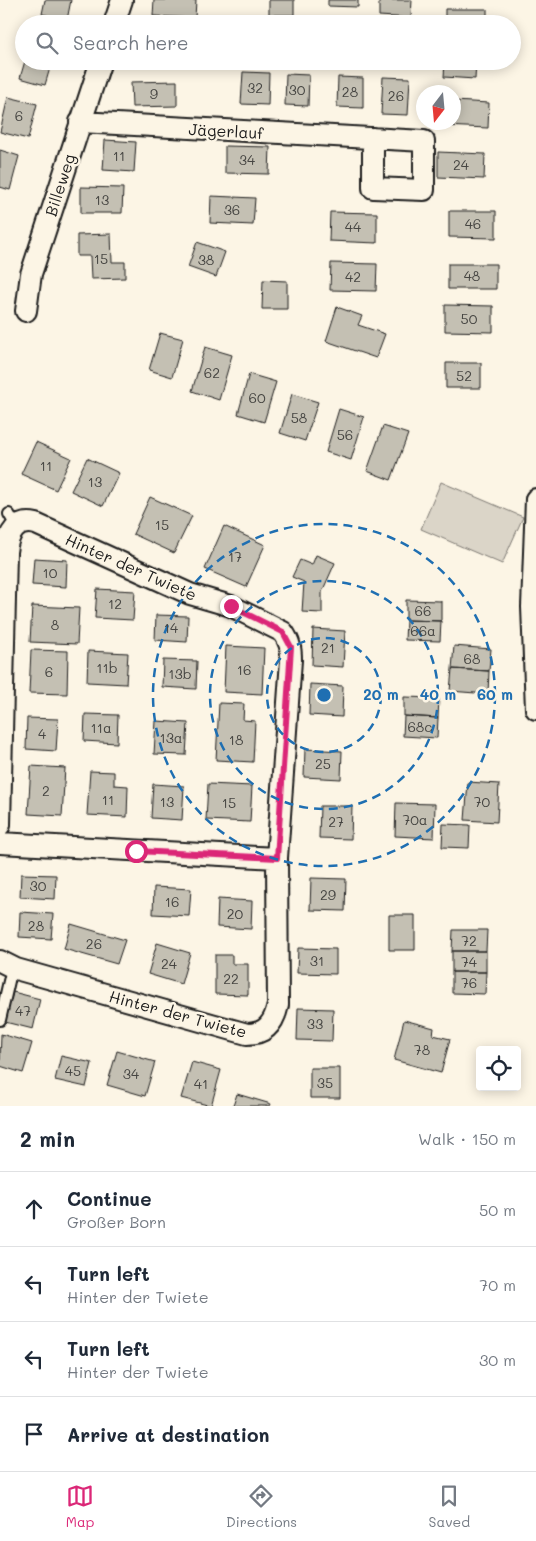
<!DOCTYPE html>
<meta charset="utf-8">
<style>
:root{--surface:#fff;--page:#f6f6f7;--text:#1f2937;--muted:#747a83;--line:#e0e1e3;--accent:#db2777}
body{margin:0;font-family:Mali,sans-serif;background:var(--page);color:var(--text)}
.controls{position:absolute;right:15px;bottom:15px;display:grid;overflow:hidden;border-radius:5px;box-shadow:0 2px 12px #0003}
.controls button{width:45px;height:45px;display:grid;place-items:center;padding:0;border:0;border-bottom:1px solid var(--line);background:var(--surface);color:var(--text);font:25px sans-serif}
.compass{position:absolute;left:416px;top:85px;width:45px;height:45px;border-radius:50%;background:var(--surface);box-shadow:0 2px 12px #0003;rotate:196deg}
.stop{position:absolute;width:15px;height:15px;margin:-11px;border:4px solid #db2777;border-radius:50%;background:#fff}
.stop.end{background:#db2777;border-color:#fff;box-shadow:0 1px 5px #0008}
.list{margin:0;padding:0;list-style:none}
h2{display:flex;justify-content:space-between;align-items:center;height:65px;margin:0;padding:0 20px;font-size:21px}
h2 small{font-size:16px;font-weight:400;color:var(--muted)}
.list li{display:grid;grid-template-columns:32px 1fr auto;gap:15px;align-items:center;box-sizing:border-box;height:75px;padding:0 20px;border-top:1px solid var(--line)}
.list b{display:block;font-size:19px;white-space:nowrap}
.list p{margin:0;font-size:16px;white-space:nowrap;color:var(--muted)}
.list em{font-size:16px;font-style:normal;color:var(--muted)}
.icon{flex:none;width:28px;height:28px;fill:none;stroke:currentColor;stroke-width:2;stroke-linecap:round;stroke-linejoin:round}
.map{position:relative;flex:none;width:536px;height:1106px;overflow:hidden}
.search{position:absolute;background:var(--surface);box-shadow:0 2px 12px #0003;left:15px;right:15px;top:15px;height:55px;display:flex;align-items:center;gap:12px;box-sizing:border-box;padding:0 18px;border-radius:28px;color:var(--muted);font-size:19px}
.sheet{height:365px;background:var(--surface)}
nav{display:flex;justify-content:space-around;align-items:center;box-sizing:border-box;height:70px;border-top:1px solid var(--line);background:var(--surface);font-size:14px;color:var(--muted)}
nav a{display:grid;justify-items:center;gap:2px}
nav .on{color:var(--accent)}
.map>svg:first-child{display:block}
.green{fill:#dbd5c8;stroke:#7c7872}
.building{fill:#c4c0b3;stroke:#1c1c1c}
.lines{fill:none;stroke-linecap:round;stroke-linejoin:round}
.service-casing{stroke:#1c1c1c;stroke-width:14}
.minor-casing{stroke:#1c1c1c;stroke-width:24}
.service{stroke:#fcf5e5;stroke-width:10}
.minor{stroke:#fcf5e5;stroke-width:20}
.route{stroke:#db2777;stroke-width:6}
.ring{fill:none;stroke:#1f6fb2;stroke-width:2.5;stroke-dasharray:9 6}
.labels{text-anchor:middle;stroke-width:5;stroke-linejoin:round;paint-order:stroke}
.number-label{font-size:14px;fill:#464542}
.street-label{font-size:16px;fill:#1c1c1c;stroke:#fcf5e5}
.centre{fill:#1f6fb2;stroke:#fcf5e5;stroke-width:2.5}
.ring-label{font-size:15px;text-anchor:middle;font-weight:bold;fill:#1f6fb2;stroke:#fcf5e5;stroke-width:5;stroke-linejoin:round;paint-order:stroke}
</style>
<div class="map">
<svg width="536" height="1106" viewBox="0 0 536 1106">
<rect width="100%" height="100%" fill="#fcf5e5"/>
<filter id="ink" filterUnits="userSpaceOnUse"><feTurbulence type="fractalNoise" baseFrequency=".02" numOctaves="2"/><feDisplacementMap in="SourceGraphic" scale="10" xChannelSelector="R" yChannelSelector="G"/><feConvolveMatrix kernelMatrix="1 2 1 2 8 2 1 2 1" color-interpolation-filters="sRGB"/></filter>
<g filter="url(#ink)">
<path class="green" d="M 441,482 L 523,517 L 502,564 L 421,529 Z"/>
<path class="building" d="M 45,0 L 71,0 L 67,20 L 42,14 Z
M 154,0 L 196,0 L 195,18 L 153,16 Z
M 269,0 L 294,0 L 294,15 L 269,15 Z
M 328,0 L 358,0 L 358,7 L 328,6 Z
M 379,0 L 412,0 L 411,18 L 379,16 Z
M 445,9 L 487,9 L 487,24 L 445,24 Z
M 25,61 L 52,61 L 45,85 L 20,78 Z
M 139,61 L 182,61 L 182,65 Z
M 445,61 L 476,61 L 475,79 L 444,77 Z
M 243,72 L 269,73 L 268,105 L 241,104 Z
M 286,74 L 309,75 L 308,106 L 285,105 Z
M 338,77 L 363,78 L 363,108 L 337,107 Z
M 383,77 L 410,78 L 408,115 L 381,114 Z
M 177,81 L 177,106 L 132,107 L 131,82 Z
M 8,97 L 37,104 L 28,139 L 0,132 Z
M 454,101 L 489,103 L 488,128 L 443,126 L 444,122 L 454,122 Z
M 105,140 L 136,142 L 134,172 L 103,170 Z
M 225,146 L 270,147 L 269,174 L 225,173 Z
M 0,150 L 19,156 L 10,190 L 0,187 Z
M 438,152 L 485,154 L 484,179 L 438,177 Z
M 81,187 L 123,188 L 122,213 L 81,213 Z
M 211,196 L 255,198 L 253,225 L 210,223 Z
M 449,211 L 496,211 L 496,238 L 449,237 Z
M 330,212 L 377,213 L 377,243 L 329,241 Z
M 111,234 L 112,262 L 125,262 L 125,278 L 91,279 L 90,256 L 77,256 L 77,235 Z
M 197,242 L 225,252 L 216,277 L 188,267 Z
M 331,263 L 377,264 L 376,291 L 330,290 Z
M 448,264 L 496,264 L 496,289 L 448,289 Z
M 263,280 L 287,281 L 287,309 L 262,309 Z
M 445,305 L 493,306 L 493,332 L 445,331 Z
M 337,307 L 362,316 L 358,325 L 385,334 L 376,358 L 326,341 Z
M 160,333 L 183,339 L 172,377 L 149,370 Z
M 205,347 L 232,355 L 219,400 L 192,391 Z
M 446,363 L 481,363 L 481,388 L 446,388 Z
M 249,374 L 276,382 L 264,422 L 238,414 Z
M 292,394 L 318,402 L 305,441 L 280,433 Z
M 339,409 L 364,417 L 351,460 L 326,452 Z
M 383,426 L 408,434 L 391,480 L 367,471 Z
M 36,442 L 71,458 L 56,490 L 21,474 Z
M 87,458 L 119,473 L 103,506 L 71,491 Z
M 150,497 L 192,516 L 174,553 L 133,534 Z
M 224,526 L 265,545 L 246,587 L 205,569 Z
M 316,555 L 335,563 L 322,592 L 322,613 L 302,612 L 304,582 L 292,577 L 300,560 L 312,565 Z
M 34,558 L 67,560 L 66,587 L 32,585 Z
M 97,589 L 135,591 L 133,620 L 95,618 Z
M 406,600 L 441,601 L 441,621 L 406,620 Z
M 32,606 L 79,608 L 77,644 L 30,642 Z
M 156,615 L 188,616 L 187,642 L 155,640 Z
M 406,620 L 441,621 L 440,641 L 405,640 Z
M 313,629 L 345,631 L 343,667 L 312,665 Z
M 226,646 L 264,648 L 262,694 L 224,692 Z
M 454,646 L 491,649 L 489,671 L 452,669 Z
M 31,650 L 68,651 L 67,694 L 29,693 Z
M 88,651 L 128,653 L 126,684 L 87,682 Z
M 163,660 L 197,661 L 196,689 L 162,687 Z
M 452,669 L 489,671 L 488,694 L 450,691 Z
M 310,684 L 343,686 L 342,717 L 309,715 Z
M 404,697 L 439,698 L 438,718 L 404,716 Z
M 219,703 L 244,704 L 243,720 L 255,721 L 253,762 L 216,760 Z
M 85,714 L 118,715 L 117,743 L 84,741 Z
M 404,716 L 438,718 L 437,738 L 403,736 Z
M 27,718 L 58,719 L 56,751 L 26,749 Z
M 156,721 L 188,723 L 186,755 L 154,754 Z
M 305,749 L 342,751 L 341,779 L 304,777 Z
M 31,766 L 65,768 L 62,816 L 28,814 Z
M 90,771 L 114,772 L 114,785 L 128,786 L 127,817 L 87,815 Z
M 468,782 L 499,784 L 497,822 L 465,820 Z
M 153,784 L 184,786 L 182,820 L 151,818 Z
M 208,784 L 252,786 L 250,822 L 206,820 Z
M 396,803 L 435,804 L 434,838 L 395,836 Z
M 320,806 L 352,806 L 351,839 L 319,838 Z
M 443,824 L 470,825 L 469,848 L 442,847 Z
M 21,874 L 56,875 L 55,899 L 20,897 Z
M 311,878 L 346,879 L 345,911 L 310,910 Z
M 154,887 L 191,889 L 189,916 L 153,914 Z
M 218,899 L 252,901 L 251,929 L 217,927 Z
M 20,912 L 53,914 L 51,939 L 19,937 Z
M 389,915 L 415,915 L 415,950 L 389,950 Z
M 71,924 L 125,940 L 117,964 L 64,949 Z
M 453,930 L 487,930 L 486,951 L 452,951 Z
M 157,943 L 190,953 L 181,984 L 148,974 Z
M 298,948 L 336,949 L 336,974 L 297,973 Z
M 452,951 L 486,951 L 486,972 L 452,972 Z
M 215,955 L 232,955 L 232,964 L 248,964 L 248,995 L 215,994 Z
M 452,972 L 486,972 L 485,994 L 452,993 Z
M 13,992 L 40,999 L 33,1029 L 5,1022 Z
M 298,1008 L 333,1009 L 332,1041 L 297,1040 Z
M 404,1020 L 434,1028 L 433,1035 L 450,1039 L 441,1073 L 394,1060 Z
M 1,1034 L 32,1043 L 23,1073 L 0,1066 Z
M 117,1051 L 155,1062 L 145,1096 L 107,1085 Z
M 61,1056 L 92,1063 L 86,1087 L 55,1080 Z
M 192,1062 L 221,1070 L 211,1106 L 181,1098 Z
M 310,1068 L 340,1068 L 340,1098 L 310,1098 Z
M 237,1094 L 271,1104 L 270,1106 L 233,1106 Z"/>
<g class="lines">
<defs>
<path id="service" d="M 9,514 L 16,526
M 0,1020 L 12,968"/>
<path id="minor" d="M 114,24 L 122,0
M 80,122 L 424,141 L 424,190 L 373,188 L 373,138
M 26,311 L 31,274 L 101,61
M 536,499 L 532,607 L 536,709
M 0,825 L 6,552 C 8,534 16,519 36,524 L 190,594 L 231,606 L 283,632 C 290,642 291,648 291,660 L 277,858 L 278,1005 C 274,1023 266,1034 247,1034 L 16,969 L 0,961
M 0,843 L 277,858"/>
</defs>
<use href="#service" class="service-casing"/>
<use href="#minor" class="minor-casing"/>
<use href="#service" class="service"/>
<use href="#minor" class="minor"/>
</g>
</g>
<g class="lines" filter="url(#ink)">
<path class="route" d="M 136,851 L 277,858 L 291,647 L 283,632 L 231,606"/>
</g>
<g class="ring">
<circle cx="324" cy="695" r="57"/>
<circle cx="324" cy="695" r="114"/>
<circle cx="324" cy="695" r="171"/>
</g>
<g class="labels">
<g class="number-label">
<text x="255" y="93">32</text>
<text x="297" y="95">30</text>
<text x="350" y="97">28</text>
<text x="154" y="99">9</text>
<text x="396" y="101">26</text>
<text x="19" y="121">6</text>
<text x="119" y="161">11</text>
<text x="247" y="165">34</text>
<text x="461" y="170">24</text>
<text x="102" y="205">13</text>
<text x="232" y="215">36</text>
<text x="473" y="229">46</text>
<text x="353" y="232">44</text>
<text x="101" y="264">15</text>
<text x="206" y="265">38</text>
<text x="472" y="281">48</text>
<text x="353" y="282">42</text>
<text x="469" y="324">50</text>
<text x="212" y="378">62</text>
<text x="464" y="381">52</text>
<text x="257" y="403">60</text>
<text x="299" y="423">58</text>
<text x="345" y="440">56</text>
<text x="46" y="471">11</text>
<text x="95" y="487">13</text>
<text x="162" y="530">15</text>
<text x="235" y="562">17</text>
<text x="50" y="578">10</text>
<text x="115" y="609">12</text>
<text x="423" y="616">66</text>
<text x="55" y="630">8</text>
<text x="171" y="633">14</text>
<text x="423" y="636">66a</text>
<text x="328" y="653">21</text>
<text x="472" y="664">68</text>
<text x="107" y="673">11b</text>
<text x="244" y="675">16</text>
<text x="49" y="677">6</text>
<text x="180" y="679">13b</text>
<text x="420" y="732">68c</text>
<text x="101" y="733">11a</text>
<text x="42" y="739">4</text>
<text x="171" y="743">13a</text>
<text x="236" y="745">18</text>
<text x="323" y="769">25</text>
<text x="46" y="796">2</text>
<text x="108" y="805">11</text>
<text x="167" y="807">13</text>
<text x="482" y="807">70</text>
<text x="229" y="808">15</text>
<text x="415" y="825">70a</text>
<text x="336" y="827">27</text>
<text x="38" y="891">30</text>
<text x="328" y="900">29</text>
<text x="172" y="907">16</text>
<text x="235" y="919">20</text>
<text x="36" y="931">28</text>
<text x="469" y="946">72</text>
<text x="94" y="949">26</text>
<text x="317" y="966">31</text>
<text x="469" y="967">74</text>
<text x="169" y="969">24</text>
<text x="231" y="984">22</text>
<text x="469" y="988">76</text>
<text x="23" y="1016">47</text>
<text x="315" y="1029">33</text>
<text x="422" y="1055">78</text>
<text x="73" y="1076">45</text>
<text x="131" y="1079">34</text>
<text x="325" y="1088">35</text>
<text x="201" y="1089">41</text>
</g>
<g class="street-label">
<text transform="translate(226 131) rotate(3)" y="6">Jägerlauf</text>
<text transform="translate(60 185) rotate(-72)" y="6">Billeweg</text>
<text transform="translate(131 567) rotate(24)" y="6">Hinter der Twiete</text>
<text transform="translate(178 1014) rotate(15)" y="6">Hinter der Twiete</text>
</g>
</g>
<circle cx="324" cy="695" r="8" class="centre"/>
<g class="ring-label">
<text x="381" y="700">20 m</text>
<text x="438" y="700">40 m</text>
<text x="495" y="700">60 m</text>
</g>
</svg>
<div class="controls">
<button><svg class="icon" aria-label="locate" viewBox="0 0 24 24"><circle cx="12" cy="12" r="6"/><path d="M12 2v4M12 18v4M2 12h4M18 12h4"/></svg></button>
</div>
<svg class="compass" viewBox="-18 -18 36 36"><path d="M0-13l5 13h-10z" fill="#e53935"/><path d="M0 13l5-13h-10z" fill="#747a83"/></svg>
<div class="stop" style="left:136px;top:851px"></div>
<div class="stop end" style="left:231px;top:606px"></div>
<div class="search"><svg class="icon" aria-label="search" viewBox="0 0 24 24"><circle cx="10" cy="10" r="6"/><path d="M15 15l6 6"/></svg>Search here</div>
</div>
<section class="sheet">
<h2>2 min<small>Walk · 150 m</small></h2>
<ul class="list">
<li><svg class="icon" aria-label="ahead" viewBox="0 0 24 24"><path d="M12 20V5M6 11l6-6 6 6"/></svg><div><b>Continue</b><p>Großer Born</p></div><em>50 m</em></li>
<li><svg class="icon" aria-label="left" viewBox="0 0 24 24"><path d="M17 20v-9H6M10 6l-5 5 5 5"/></svg><div><b>Turn left</b><p>Hinter der Twiete</p></div><em>70 m</em></li>
<li><svg class="icon" aria-label="left" viewBox="0 0 24 24"><path d="M17 20v-9H6M10 6l-5 5 5 5"/></svg><div><b>Turn left</b><p>Hinter der Twiete</p></div><em>30 m</em></li>
<li><svg class="icon" aria-label="arrive" viewBox="0 0 24 24"><path d="M6 21V4h12l-3 4 3 4H6"/></svg><div><b>Arrive at destination</b></div></li>
</ul>
</section>
<nav>
<a class="on"><svg class="icon" aria-label="map" viewBox="0 0 24 24"><path d="M3 6l6-2 6 2 6-2v14l-6 2-6-2-6 2zM9 4v14M15 6v14"/></svg>Map</a>
<a><svg class="icon" aria-label="directions" viewBox="0 0 24 24"><path d="M12 3l9 9-9 9-9-9zM9 14v-3h6M13 9l2 2-2 2"/></svg>Directions</a>
<a><svg class="icon" aria-label="saved" viewBox="0 0 24 24"><path d="M7 4h10v16l-5-4-5 4z"/></svg>Saved</a>
</nav>
